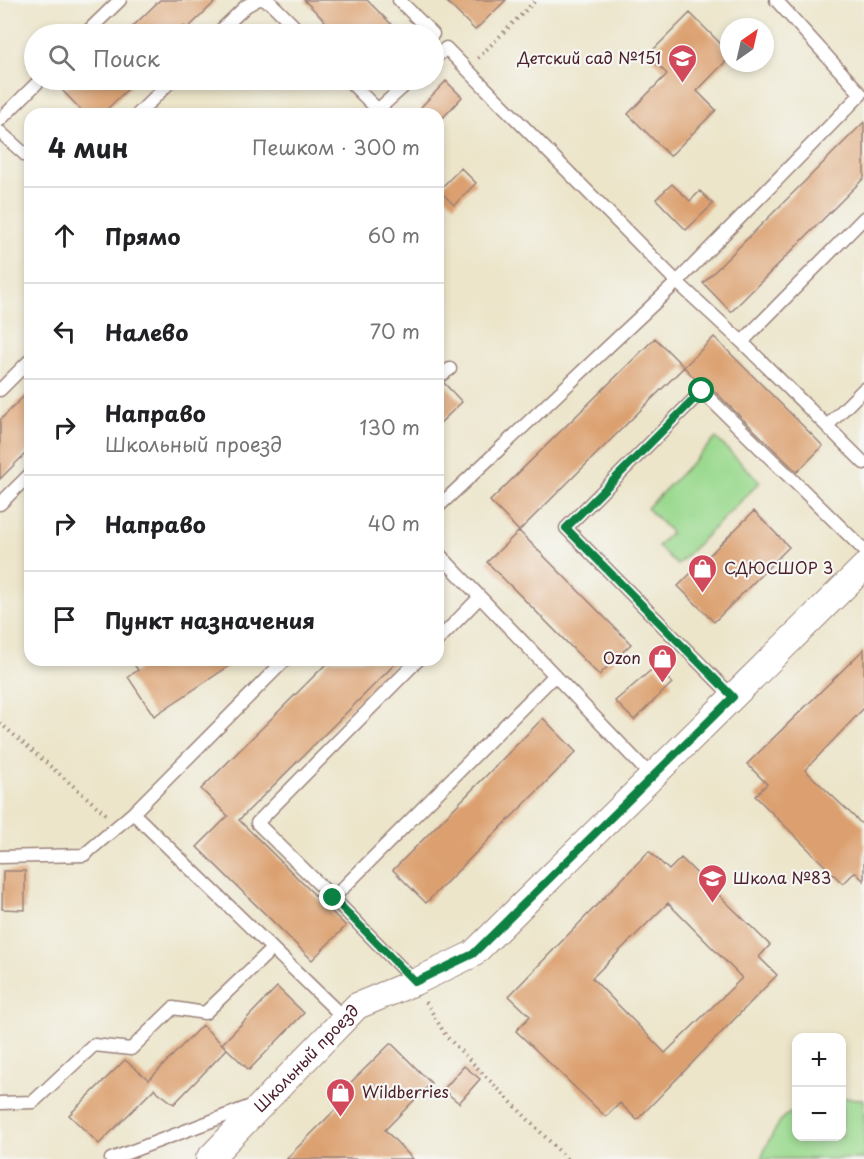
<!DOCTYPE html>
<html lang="ru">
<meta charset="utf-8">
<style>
:root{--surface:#fff;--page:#f6f6f6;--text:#202124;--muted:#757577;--line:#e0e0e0}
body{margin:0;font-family:"Playpen Sans",sans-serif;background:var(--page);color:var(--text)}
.controls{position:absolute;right:18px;bottom:18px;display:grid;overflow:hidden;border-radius:12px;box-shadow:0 3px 9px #0003}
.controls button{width:54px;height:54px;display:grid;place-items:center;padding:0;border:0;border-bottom:2px solid var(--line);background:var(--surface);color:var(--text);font:30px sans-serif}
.compass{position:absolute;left:720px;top:18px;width:54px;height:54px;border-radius:50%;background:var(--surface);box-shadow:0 3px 9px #0003;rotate:34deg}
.stop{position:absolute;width:18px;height:18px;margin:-14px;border:4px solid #0b8043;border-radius:50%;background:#fff}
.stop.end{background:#0b8043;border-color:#fff;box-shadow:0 2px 6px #0008}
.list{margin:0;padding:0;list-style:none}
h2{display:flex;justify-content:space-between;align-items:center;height:78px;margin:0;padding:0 24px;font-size:26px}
h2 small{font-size:20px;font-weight:400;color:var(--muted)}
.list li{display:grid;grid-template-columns:39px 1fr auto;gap:18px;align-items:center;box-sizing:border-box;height:96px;padding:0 24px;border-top:2px solid var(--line)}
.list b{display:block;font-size:22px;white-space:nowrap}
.list p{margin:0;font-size:20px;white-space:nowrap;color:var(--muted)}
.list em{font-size:20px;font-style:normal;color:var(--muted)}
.icon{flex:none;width:33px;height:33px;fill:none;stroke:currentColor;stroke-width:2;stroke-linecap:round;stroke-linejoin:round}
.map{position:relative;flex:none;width:864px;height:1159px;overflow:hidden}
.search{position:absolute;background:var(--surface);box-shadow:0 3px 9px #0003;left:24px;top:24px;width:420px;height:66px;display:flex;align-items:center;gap:15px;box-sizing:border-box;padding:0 21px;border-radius:33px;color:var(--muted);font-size:22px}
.panel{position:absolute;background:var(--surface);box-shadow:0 3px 9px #0003;left:24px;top:108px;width:420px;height:558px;border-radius:18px}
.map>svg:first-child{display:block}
.green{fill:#9ad98e;stroke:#727c5c;stroke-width:1.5}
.building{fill:#dca070;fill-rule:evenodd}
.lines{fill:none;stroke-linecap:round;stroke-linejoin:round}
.lane-casing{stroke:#9b827a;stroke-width:15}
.street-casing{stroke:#9b827a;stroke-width:28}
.path{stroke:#9b827a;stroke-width:4;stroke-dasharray:1.5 4.5;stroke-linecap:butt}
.lane{stroke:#fff;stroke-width:12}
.street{stroke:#fff;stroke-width:26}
.route{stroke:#0b8043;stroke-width:8}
.labels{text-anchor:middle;stroke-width:4.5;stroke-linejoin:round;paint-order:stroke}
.poi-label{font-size:16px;fill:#4a1f2b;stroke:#f6f6f2;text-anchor:start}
.street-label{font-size:16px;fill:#4a1f2b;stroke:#f6f6f2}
</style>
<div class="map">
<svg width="864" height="1159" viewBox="0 0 864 1159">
<rect width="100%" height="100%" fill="#f6f6f2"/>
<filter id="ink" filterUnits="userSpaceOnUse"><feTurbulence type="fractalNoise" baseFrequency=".0167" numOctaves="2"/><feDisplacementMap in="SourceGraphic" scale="12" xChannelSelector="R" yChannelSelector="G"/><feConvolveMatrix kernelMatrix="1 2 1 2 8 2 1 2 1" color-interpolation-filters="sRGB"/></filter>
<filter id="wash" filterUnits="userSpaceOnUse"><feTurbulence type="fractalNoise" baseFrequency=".008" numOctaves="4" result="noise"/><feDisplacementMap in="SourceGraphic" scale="24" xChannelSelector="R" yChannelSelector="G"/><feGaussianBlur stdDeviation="1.35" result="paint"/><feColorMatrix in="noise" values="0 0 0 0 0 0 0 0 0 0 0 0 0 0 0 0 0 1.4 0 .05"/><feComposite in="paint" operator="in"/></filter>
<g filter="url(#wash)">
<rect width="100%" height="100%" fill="#ece5ca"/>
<path class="green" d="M 716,438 L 760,482 L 677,565 L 658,546 L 671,532 L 647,508 Z
M 842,1098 L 864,1099 L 864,1159 L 761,1159 L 768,1142 L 782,1118 L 796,1109 L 796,1136 L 842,1136 Z"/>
<g id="blocks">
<path class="building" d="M 160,0 L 217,0 L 187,29 L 184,26 L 175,34 L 125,34 Z
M 304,0 L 367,0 L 401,34 L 338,34 Z
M 445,0 L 506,0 L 475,30 Z
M 690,13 L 729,52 L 729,58 L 697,91 L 716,110 L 670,156 L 628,114 L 667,74 L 648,55 Z
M 75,80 L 137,80 L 102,114 L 85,114 L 63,91 Z
M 446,81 L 462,97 L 438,123 L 438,114 L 428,114 L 421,107 Z
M 864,122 L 864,178 L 731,312 L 703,283 Z
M 461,168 L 476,183 L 454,205 L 439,190 Z
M 672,184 L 690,201 L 700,191 L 713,204 L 686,230 L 656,199 Z
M 714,337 L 823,446 L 797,472 L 708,385 L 699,383 L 684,367 Z
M 655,338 L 684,367 L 519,531 L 490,501 Z
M 444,383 L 462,402 L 438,425 L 438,385 Z
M 30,390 L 30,449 L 0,479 L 0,420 Z
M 754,511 L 789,547 L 714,622 L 678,586 Z
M 519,531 L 631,644 L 599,675 L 487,562 Z
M 864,649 L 864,708 L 805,770 L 864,826 L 864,881 L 855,872 L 843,884 L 755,796 L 767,784 L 747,764 Z
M 131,660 L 238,660 L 154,716 L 128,677 L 138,670 Z
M 330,660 L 399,660 L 239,820 L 346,926 L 312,960 L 197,847 L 228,816 L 201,789 Z
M 656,666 L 672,683 L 634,720 L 615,701 Z
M 543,718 L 576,752 L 426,903 L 393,870 Z
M 649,851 L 669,870 L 681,858 L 770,945 L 759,957 L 777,975 L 637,1120 L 620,1103 L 606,1117 L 516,1031 L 530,1016 L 509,996 ZM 668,903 L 742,978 L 665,1053 L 592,978 Z
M 3,871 L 25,871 L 25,910 L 2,909 Z
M 277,987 L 304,1013 L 249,1070 L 222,1044 Z
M 202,1025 L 227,1049 L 174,1104 L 154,1089 L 99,1144 L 69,1115 L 125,1060 L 149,1080 Z
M 391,1043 L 431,1083 L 385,1130 L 413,1159 L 286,1159 L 348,1097 L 342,1091 Z
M 464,1066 L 480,1079 L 459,1103 L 443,1090 Z"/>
</g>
</g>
<g filter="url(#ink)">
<use href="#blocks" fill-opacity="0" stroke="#9b827a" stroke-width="1.5"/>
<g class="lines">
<defs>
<path id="lane" d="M 264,0 L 270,2 L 302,34
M 399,0 L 433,34
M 85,34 L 120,0
M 217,34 L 246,6 L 257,0
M 434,59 L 446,48 L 677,282 L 742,342 L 864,463
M 348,80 L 378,110
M 138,114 L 172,80
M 373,114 L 411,80
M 0,120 L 40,80
M 0,132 L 30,159
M 742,342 L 864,218
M 438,377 L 450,369
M 0,390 L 30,360
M 827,426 L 864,389
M 0,504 L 30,474
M 438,507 L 677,282 L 861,94 L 776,0
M 438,553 L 652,777
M 438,640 L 480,597
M 285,660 L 133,813 L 345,1019
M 418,660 L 257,823 L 333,898 L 555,675
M 733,697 L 566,528 L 702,391 L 864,550
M 0,857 L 84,855 L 133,813
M 333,898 L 415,982
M 0,1103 L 33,1102 L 94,1045 L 131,1049 L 173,1008 L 205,1013 L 272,949
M 111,1159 L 251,1106"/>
<g id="street">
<path id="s1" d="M 209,1159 L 357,1006 L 415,982 L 473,954 L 864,567"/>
</g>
</defs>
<use href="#lane" class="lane-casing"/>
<use href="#street" class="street-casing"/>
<path class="path" d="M 478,58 L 536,0
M 0,723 L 107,815
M 426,1002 L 446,1036 L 567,1159"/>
<use href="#lane" class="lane"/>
<use href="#street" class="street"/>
</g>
</g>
<g class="lines" filter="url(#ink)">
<path class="route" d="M 333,898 L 415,982 L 473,954 L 733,697 L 566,528 L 702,391"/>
</g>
<defs>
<symbol id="school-pin" viewBox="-11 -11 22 30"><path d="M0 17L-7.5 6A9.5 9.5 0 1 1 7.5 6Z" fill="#d1495b" stroke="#f6f6f2"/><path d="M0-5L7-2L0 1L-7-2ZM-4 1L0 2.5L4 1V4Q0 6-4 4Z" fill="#fff"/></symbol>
<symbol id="shop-pin" viewBox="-11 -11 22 30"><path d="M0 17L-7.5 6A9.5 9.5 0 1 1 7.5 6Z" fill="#d1495b" stroke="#f6f6f2"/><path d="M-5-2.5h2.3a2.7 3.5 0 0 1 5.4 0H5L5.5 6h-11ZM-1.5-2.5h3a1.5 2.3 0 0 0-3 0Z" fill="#fff"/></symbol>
</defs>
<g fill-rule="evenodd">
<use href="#school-pin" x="666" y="42" width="33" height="45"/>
<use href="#shop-pin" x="686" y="552" width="33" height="45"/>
<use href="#shop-pin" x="646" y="642" width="33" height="45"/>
<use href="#school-pin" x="696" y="862" width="33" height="45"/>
<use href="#shop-pin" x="324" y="1076" width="33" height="45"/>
</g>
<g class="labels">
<g class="poi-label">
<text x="661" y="64" text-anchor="end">Детский сад №151</text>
<text x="724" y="574">СДЮСШОР 3</text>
<text x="641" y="664" text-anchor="end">Ozon</text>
<text x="733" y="884">Школа №83</text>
<text x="362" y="1098">Wildberries</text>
</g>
<g class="street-label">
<text dy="6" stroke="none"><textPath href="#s1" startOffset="140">Школьный проезд</textPath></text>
</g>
</g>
</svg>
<div class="controls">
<button>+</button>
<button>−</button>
</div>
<svg class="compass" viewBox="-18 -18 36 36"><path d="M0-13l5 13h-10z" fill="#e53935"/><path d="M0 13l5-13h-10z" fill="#757577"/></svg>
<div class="stop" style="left:702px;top:391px"></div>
<div class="stop end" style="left:333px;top:898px"></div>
<div class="search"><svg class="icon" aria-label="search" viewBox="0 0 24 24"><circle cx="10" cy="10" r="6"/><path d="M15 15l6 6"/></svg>Поиск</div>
<section class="panel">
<h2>4 мин<small>Пешком · 300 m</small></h2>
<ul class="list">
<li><svg class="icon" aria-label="ahead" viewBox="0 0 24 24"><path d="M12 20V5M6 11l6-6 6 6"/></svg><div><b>Прямо</b></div><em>60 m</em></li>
<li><svg class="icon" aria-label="left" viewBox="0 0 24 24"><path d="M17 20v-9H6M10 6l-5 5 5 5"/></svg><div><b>Налево</b></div><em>70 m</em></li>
<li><svg class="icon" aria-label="right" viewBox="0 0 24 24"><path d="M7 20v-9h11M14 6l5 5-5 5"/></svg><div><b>Направо</b><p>Школьный проезд</p></div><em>130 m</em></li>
<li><svg class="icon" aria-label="right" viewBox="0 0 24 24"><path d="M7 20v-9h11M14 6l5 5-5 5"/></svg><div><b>Направо</b></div><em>40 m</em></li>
<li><svg class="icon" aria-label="arrive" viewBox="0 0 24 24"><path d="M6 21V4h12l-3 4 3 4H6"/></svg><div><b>Пункт назначения</b></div></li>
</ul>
</section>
</div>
